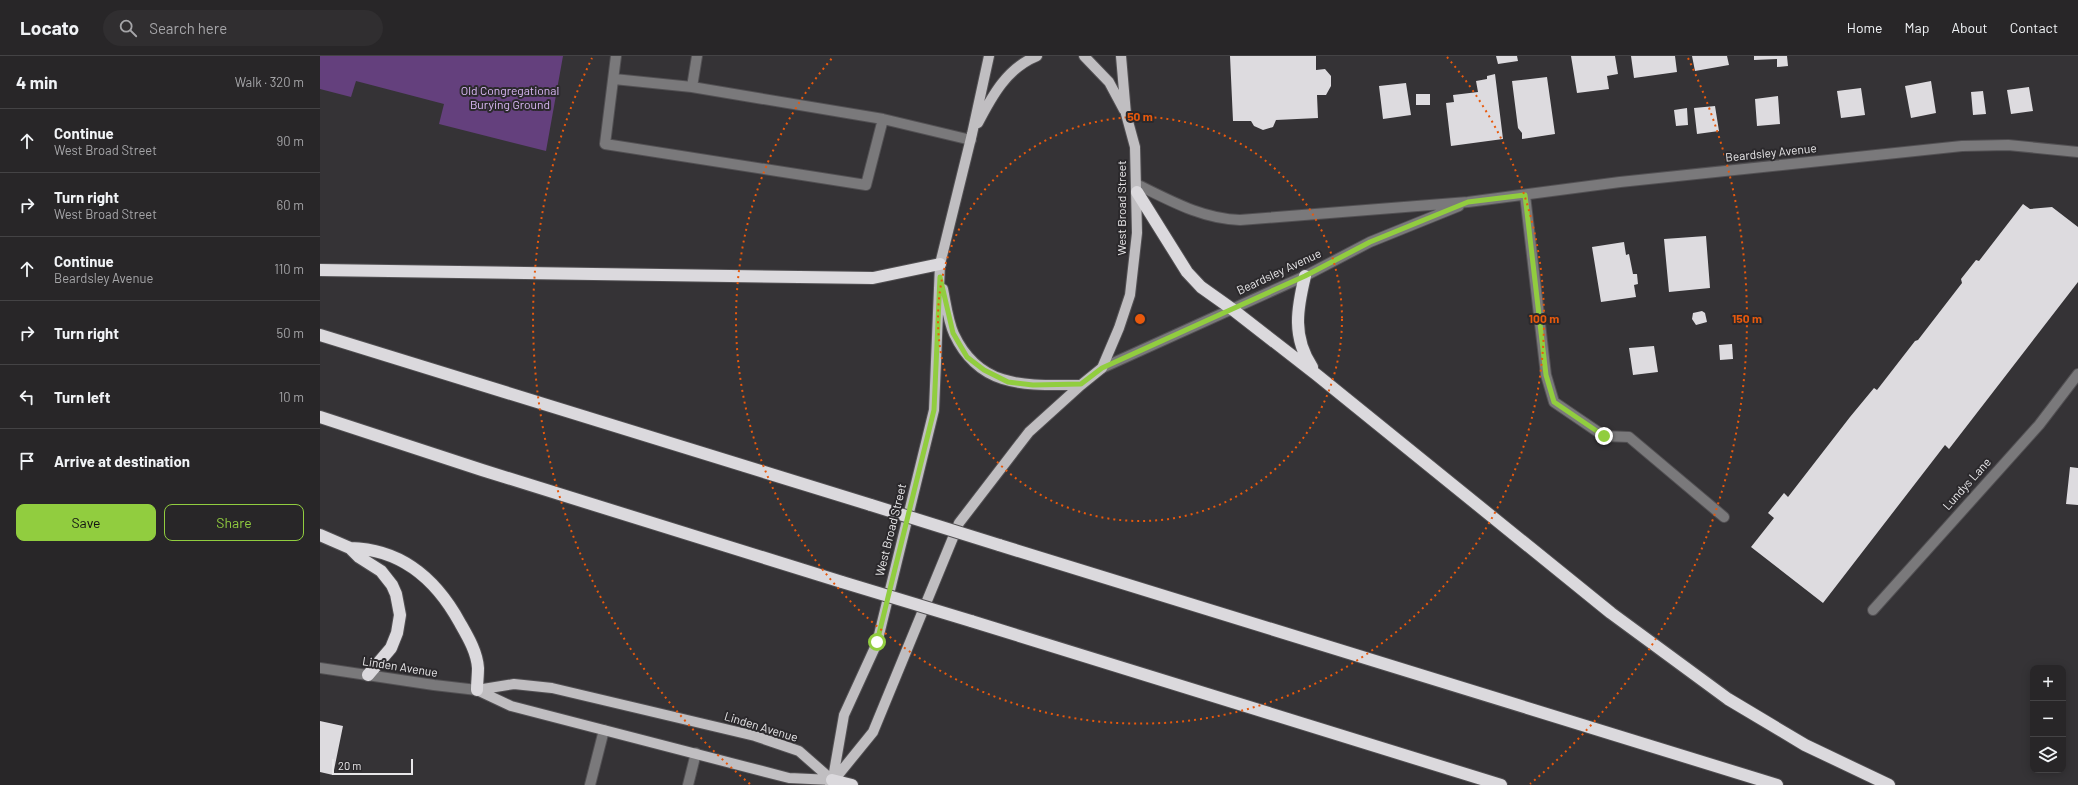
<!DOCTYPE html>
<meta charset="utf-8">
<style>
:root{--surface:#282628;--page:#302e30;--text:#f1f3f6;--muted:#a5a5a8;--line:#444345;--accent:#91cd3f}
body{margin:0;font-family:Barlow,sans-serif;background:var(--page);color:var(--text)}
.controls{position:absolute;right:12px;bottom:12px;display:grid;overflow:hidden;border-radius:8px;box-shadow:0 2px 10px #0003}
.controls button{width:36px;height:36px;display:grid;place-items:center;padding:0;border:0;border-bottom:1px solid var(--line);background:var(--surface);color:var(--text);font:20px sans-serif}
.scale{position:absolute;left:12px;bottom:10px;width:81px;box-sizing:border-box;padding-left:4px;border:2px solid #e8e7e9;border-top:0;font-size:11px;line-height:14px;white-space:nowrap;color:#e8e7e9;-webkit-text-stroke:3px #2b292c;paint-order:stroke}
.stop{position:absolute;width:12px;height:12px;margin:-9px;border:3px solid #91cd3f;border-radius:50%;background:#fff}
.stop.end{background:#91cd3f;border-color:#fff;box-shadow:0 1px 4px #0008}
.list{margin:0;padding:0;list-style:none}
h2{display:flex;justify-content:space-between;align-items:center;height:52px;margin:0;padding:0 16px;font-size:17px}
h2 small{font-size:13px;font-weight:400;color:var(--muted)}
.list li{display:grid;grid-template-columns:26px 1fr auto;gap:12px;align-items:center;box-sizing:border-box;height:64px;padding:0 16px;border-top:1px solid var(--line)}
.list b{display:block;font-size:15px;white-space:nowrap}
.list p{margin:0;font-size:13px;white-space:nowrap;color:var(--muted)}
.list em{font-size:13px;font-style:normal;color:var(--muted)}
.actions{display:flex;gap:8px;padding:12px 16px}
.actions a{flex:1;padding:9px 0;border:1px solid var(--accent);border-radius:8px;text-align:center;font-size:14px;color:var(--accent)}
.actions .main{background:var(--accent);color:#111}
.icon{flex:none;width:22px;height:22px;fill:none;stroke:currentColor;stroke-width:2;stroke-linecap:round;stroke-linejoin:round}
.map{position:relative;flex:none;width:1758px;height:729px;overflow:hidden}
header{display:flex;align-items:center;gap:24px;box-sizing:border-box;height:56px;padding:0 20px;background:var(--surface);border-bottom:1px solid var(--line)}
header strong{font-size:19px}
nav{display:flex;gap:22px;margin-inline-start:auto;font-size:14px}
.search{width:280px;height:36px;background:var(--page);display:flex;align-items:center;gap:10px;box-sizing:border-box;padding:0 14px;border-radius:22px;color:var(--muted);font-size:15px}
main{display:flex}
aside{flex:1;background:var(--surface)}
.map>svg:first-child{display:block}
.green{fill:#64407d}
.building{fill:#dddbdf}
.lines{fill:none;stroke-linecap:round;stroke-linejoin:round}
.minor-casing{stroke:#525053;stroke-width:12}
.major-casing{stroke:#525053;stroke-width:12}
.highway-casing{stroke:#525053;stroke-width:14}
.minor{stroke:#7a797b;stroke-width:10}
.major{stroke:#c0bec1;stroke-width:10}
.highway{stroke:#dbd9dd;stroke-width:12}
.highway-bridge-casing{stroke:#525053;stroke-width:14;stroke-linecap:butt}
.highway-bridge{stroke:#dbd9dd;stroke-width:12}
.route{stroke:#91cd3f;stroke-width:5}
.ring{fill:none;stroke:#e8590c;stroke-width:2;stroke-dasharray:2 4}
.labels{text-anchor:middle;stroke-width:4;stroke-linejoin:round;paint-order:stroke}
.park-label{font-size:12px;fill:#dab8f5;stroke:#2b292c}
.street-label{font-size:12px;fill:#e8e7e9;stroke:#2b292c}
.centre{fill:#e8590c;stroke:#2b292c;stroke-width:2}
.ring-label{font-size:12px;text-anchor:middle;font-weight:bold;fill:#e8590c;stroke:#2b292c;stroke-width:4;stroke-linejoin:round;paint-order:stroke}
</style>
<header>
<strong>Locato</strong>
<div class="search"><svg class="icon" aria-label="search" viewBox="0 0 24 24"><circle cx="10" cy="10" r="6"/><path d="M15 15l6 6"/></svg>Search here</div>
<nav><a>Home</a><a>Map</a><a>About</a><a>Contact</a></nav>
</header>
<main>
<aside>
<h2>4 min<small>Walk · 320 m</small></h2>
<ul class="list">
<li><svg class="icon" aria-label="ahead" viewBox="0 0 24 24"><path d="M12 20V5M6 11l6-6 6 6"/></svg><div><b>Continue</b><p>West Broad Street</p></div><em>90 m</em></li>
<li><svg class="icon" aria-label="right" viewBox="0 0 24 24"><path d="M7 20v-9h11M14 6l5 5-5 5"/></svg><div><b>Turn right</b><p>West Broad Street</p></div><em>60 m</em></li>
<li><svg class="icon" aria-label="ahead" viewBox="0 0 24 24"><path d="M12 20V5M6 11l6-6 6 6"/></svg><div><b>Continue</b><p>Beardsley Avenue</p></div><em>110 m</em></li>
<li><svg class="icon" aria-label="right" viewBox="0 0 24 24"><path d="M7 20v-9h11M14 6l5 5-5 5"/></svg><div><b>Turn right</b></div><em>50 m</em></li>
<li><svg class="icon" aria-label="left" viewBox="0 0 24 24"><path d="M17 20v-9H6M10 6l-5 5 5 5"/></svg><div><b>Turn left</b></div><em>10 m</em></li>
<li><svg class="icon" aria-label="arrive" viewBox="0 0 24 24"><path d="M6 21V4h12l-3 4 3 4H6"/></svg><div><b>Arrive at destination</b></div></li>
</ul>
<div class="actions"><a class="main">Save</a><a>Share</a></div>
</aside>
<div class="map">
<svg width="1758" height="729" viewBox="0 0 1758 729">
<rect width="100%" height="100%" fill="#353336"/>
<path class="green" d="M 0,0 L 243,0 L 226,95 L 119,68 L 124,48 L 36,25 L 31,41 L 0,33 Z"/>
<path class="building" d="M 910,0 L 996,0 L 996,14 L 1005,13 L 1011,20 L 1011,30 L 1006,39 L 997,39 L 998,62 L 956,64 L 953,71 L 943,74 L 934,70 L 931,65 L 913,65 Z
M 1176,0 L 1197,0 L 1198,5 L 1178,8 Z
M 1251,0 L 1295,0 L 1298,18 L 1287,20 L 1289,33 L 1257,37 Z
M 1311,0 L 1355,0 L 1357,16 L 1314,22 Z
M 1372,0 L 1407,0 L 1409,9 L 1375,15 Z
M 1434,0 L 1467,0 L 1468,10 L 1457,11 L 1457,3 L 1434,4 Z
M 1175,18 L 1183,83 L 1131,90 L 1126,47 L 1134,46 L 1133,39 L 1158,36 L 1156,25 L 1167,23 L 1167,20 Z
M 1227,21 L 1235,78 L 1202,83 L 1202,77 L 1198,72 L 1192,25 Z
M 1611,25 L 1616,57 L 1591,62 L 1585,30 Z
M 1086,27 L 1091,59 L 1063,63 L 1059,30 Z
M 1709,31 L 1713,55 L 1691,58 L 1687,34 Z
M 1541,32 L 1545,59 L 1521,62 L 1517,35 Z
M 1663,35 L 1666,58 L 1653,59 L 1651,36 Z
M 1096,38 L 1110,38 L 1110,49 L 1096,49 Z
M 1458,40 L 1460,68 L 1437,70 L 1435,43 Z
M 1395,50 L 1399,75 L 1377,78 L 1374,52 Z
M 1367,52 L 1368,69 L 1356,70 L 1354,54 Z
M 1703,148 L 1710,153 L 1732,151 L 1758,171 L 1758,226 L 1629,393 L 1625,389 L 1503,547 L 1431,491 L 1454,462 L 1448,457 L 1464,437 L 1468,441 L 1530,361 L 1554,332 L 1557,334 L 1595,285 L 1598,284 L 1642,227 L 1641,223 L 1656,204 L 1659,205 Z
M 1386,180 L 1390,232 L 1349,236 L 1344,183 Z
M 1304,186 L 1306,199 L 1309,198 L 1313,218 L 1317,218 L 1318,228 L 1314,229 L 1316,241 L 1281,246 L 1272,191 Z
M 1382,255 L 1385,257 L 1387,266 L 1376,269 L 1372,263 L 1373,257 Z
M 1412,288 L 1413,303 L 1400,304 L 1399,289 Z
M 1334,290 L 1338,316 L 1313,319 L 1309,292 Z
M 1750,411 L 1758,412 L 1758,449 L 1746,448 Z
M 0,665 L 23,670 L 13,719 L 0,716 Z"/>
<g class="lines">
<defs>
<path id="minor" d="M 296,0 L 285,88 L 546,129 L 563,63
M 294,23 L 372,31 L 377,0
M 372,31 L 563,63 L 651,84
M 816,128 C 849,144 882,163 920,164 L 1148,146 L 1300,126 L 1642,90 L 1688,89 L 1758,96
M 1205,139 L 1226,319 L 1234,346 L 1284,380 L 1309,381 L 1404,461
M 782,312 L 985,220 L 1050,186 L 1139,150
M 1553,554 L 1719,369 L 1758,318
M 0,612 L 114,629 L 157,634
M 270,729 L 284,674
M 368,729 L 376,697"/>
<path id="major" d="M 764,0 L 789,26 L 804,54
M 658,67 C 672,40 687,12 717,0
M 623,233 C 626,247 628,265 634,278 C 660,334 708,329 761,329
M 157,634 L 194,628 L 232,632 L 435,680 L 479,695 L 512,724
M 157,634 L 191,650 L 469,722 L 512,724
M 513,722 L 524,659 L 557,587 L 614,354 L 620,208 L 652,78 L 669,0
M 510,729 L 553,676 L 639,467 L 709,376 L 761,329 L 782,312 L 799,272 L 810,239 L 817,177 L 815,91 L 806,58 L 801,0"/>
<path id="highway" d="M 817,136 L 867,216 L 881,231 L 912,253 L 997,319 L 1291,557 L 1408,643 L 1485,689 L 1569,729
M 0,214 L 553,222 L 620,208
M 985,220 C 977,253 972,281 992,311
M 0,279 L 551,449
M 0,361 L 162,414 L 522,526
M 0,479 L 30,492 L 39,501 L 61,515 L 72,529 L 76,538 L 80,559 L 77,577 L 71,592 L 48,619
M 679,489 L 1457,729
M 30,492 C 82,493 116,523 140,567 C 148,581 157,596 158,612 C 158,619 157,627 157,634
M 651,565 L 1181,729
M 512,724 L 532,729"/>
</defs>
<use href="#minor" class="minor-casing"/>
<use href="#major" class="major-casing"/>
<use href="#highway" class="highway-casing"/>
<use href="#minor" class="minor"/>
<use href="#major" class="major"/>
<use href="#highway" class="highway"/>
<defs>
<path id="highway-bridge" d="M 551,449 L 679,489
M 522,526 L 651,565"/>
</defs>
<use href="#highway-bridge" class="highway-bridge-casing"/>
<use href="#highway-bridge" class="highway-bridge"/>
</g>
<g class="lines">
<path class="route" d="M 557,586 L 614,354 L 620,221 L 633,277 L 647,301 L 664,314 L 688,326 L 713,329 L 761,328 L 782,312 L 985,220 L 1050,186 L 1148,146 L 1205,139 L 1226,319 L 1234,346 L 1284,380"/>
</g>
<g class="ring">
<circle cx="820" cy="263" r="202"/>
<path d="M1127 1A404 404 0 1 1 513 1"/>
<path d="M430 728A607 607 0 0 1 272 2M1368 2A607 607 0 0 1 1210 728"/>
</g>
<g class="labels">
<g class="park-label">
<text x="190" y="39">Old Congregational<tspan x="190" dy="14">Burying Ground</tspan></text>
</g>
<g class="street-label">
<text transform="translate(1451 97) rotate(-6)" y="4">Beardsley Avenue</text>
<text transform="translate(802 152) rotate(-90)" y="4">West Broad Street</text>
<text transform="translate(959 216) rotate(-25)" y="4">Beardsley Avenue</text>
<text transform="translate(1647 428) rotate(-48)" y="4">Lundys Lane</text>
<text transform="translate(571 474) rotate(-76)" y="4">West Broad Street</text>
<text transform="translate(80 611) rotate(9)" y="4">Linden Avenue</text>
<text transform="translate(441 671) rotate(17)" y="4">Linden Avenue</text>
</g>
</g>
<circle cx="820" cy="263" r="6" class="centre"/>
<g class="ring-label">
<text x="820" y="65">50 m</text>
<text x="1224" y="267">100 m</text>
<text x="1427" y="267">150 m</text>
</g>
</svg>
<div class="controls">
<button>+</button>
<button>−</button>
<button><svg class="icon" aria-label="layers" viewBox="0 0 24 24"><path d="M12 4l9 5-9 5-9-5zM3 14l9 5 9-5"/></svg></button>
</div>
<div class="scale">20 m</div>
<div class="stop" style="left:557px;top:586px"></div>
<div class="stop end" style="left:1284px;top:380px"></div>
</div>
</main>
